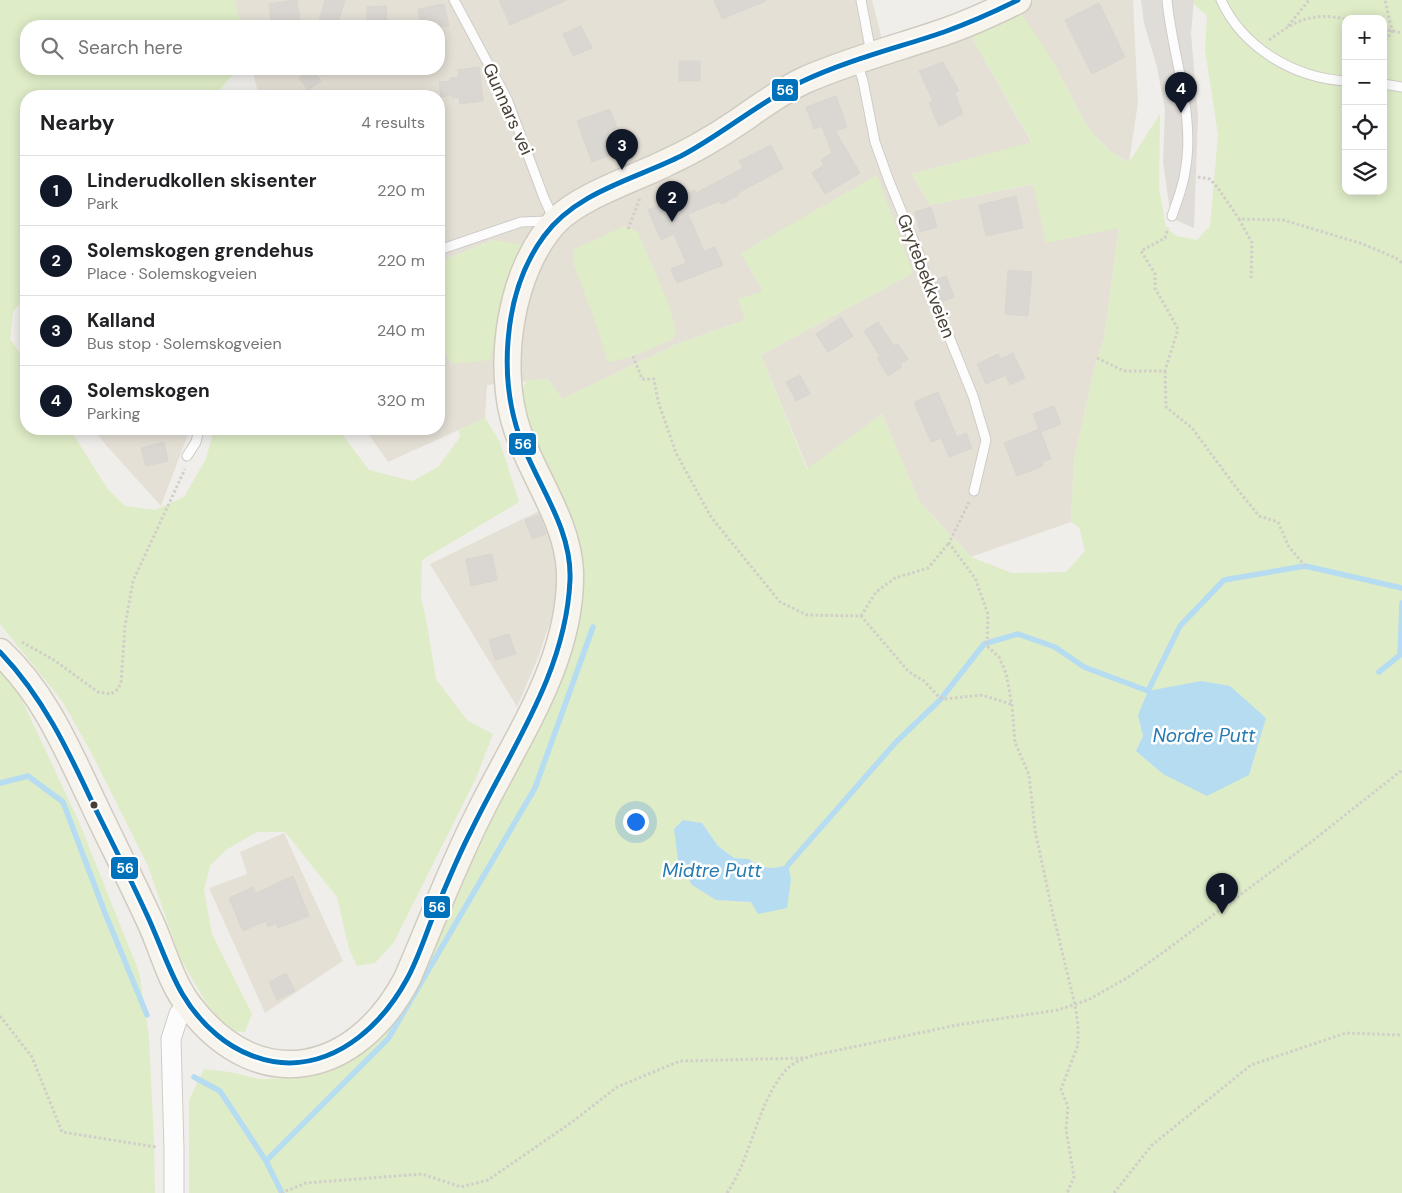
<!DOCTYPE html>
<meta charset="utf-8">
<style>
:root{--surface:#fff;--page:#f2f2f2;--text:#202124;--muted:#757577;--line:#e0e0e0;--accent:#111827}
body{margin:0;font-family:"DM Sans",sans-serif;background:var(--page);color:var(--text)}
.controls{position:absolute;right:15px;top:15px;display:grid;overflow:hidden;border-radius:10px;box-shadow:0 2px 12px #0003}
.controls button{width:45px;height:45px;display:grid;place-items:center;padding:0;border:0;border-bottom:1px solid var(--line);background:var(--surface);color:var(--text);font:25px sans-serif}
.you{position:absolute;left:635px;top:821px;width:18px;height:18px;margin:-12px;border:4px solid #fff;border-radius:50%;background:#1a73e8;box-shadow:0 0 0 8px #1a73e833}
.badge{display:grid;place-items:center;width:32px;height:32px;border-radius:50%;background:var(--accent);color:#fff;font-size:16px;font-weight:700}
.pin{position:absolute;translate:-50% -41px;filter:drop-shadow(0 1px 2px #0008)}
.pin::after{content:'';position:absolute;top:26px;width:18px;height:15px;background:inherit;clip-path:polygon(0 0,100% 0,50% 100%)}
.list{margin:0;padding:0;list-style:none}
h2{display:flex;justify-content:space-between;align-items:center;height:65px;margin:0;padding:0 20px;font-size:21px}
h2 small{font-size:16px;font-weight:400;color:var(--muted)}
.list li{display:grid;grid-template-columns:32px 1fr auto;gap:15px;align-items:center;box-sizing:border-box;height:70px;padding:0 20px;border-top:1px solid var(--line)}
.list b{display:block;font-size:19px;white-space:nowrap}
.list p{margin:0;font-size:16px;white-space:nowrap;color:var(--muted)}
.list em{font-size:16px;font-style:normal;color:var(--muted)}
.icon{flex:none;width:28px;height:28px;fill:none;stroke:currentColor;stroke-width:2;stroke-linecap:round;stroke-linejoin:round}
.map{position:relative;flex:none;width:1402px;height:1193px;overflow:hidden}
.search{position:absolute;background:var(--surface);box-shadow:0 2px 12px #0003;left:20px;top:20px;width:425px;height:55px;display:flex;align-items:center;gap:12px;box-sizing:border-box;padding:0 18px;border-radius:20px;color:var(--muted);font-size:19px}
.panel{position:absolute;background:var(--surface);box-shadow:0 2px 12px #0003;left:20px;top:90px;width:425px;height:345px;border-radius:20px}
.map>svg:first-child{display:block}
.residential{fill:#e5e0d6}
.industrial{fill:#e0ddd8}
.green{fill:#deecc7;fill-rule:evenodd}
.water{fill:#b6dcf2}
.lines{fill:none;stroke-linecap:round;stroke-linejoin:round}
.stream{stroke:#b6dcf2;stroke-width:5.5}
.building{fill:#dad7d2;stroke:#d9d5cf}
.lane-casing{stroke:#ceccc7;stroke-width:11}
.street-casing{stroke:#ceccc7;stroke-width:21}
.secondary-casing{stroke:#d0cbc0;stroke-width:29}
.path{stroke:#d1ceca;stroke-width:3;stroke-dasharray:2.5 2.5;stroke-linecap:butt}
.lane{stroke:#fdfcfc;stroke-width:9}
.street{stroke:#fdfcfc;stroke-width:19}
.secondary{stroke:#f7f4ee;stroke-width:26}
.bus-1-casing{stroke:#fff;stroke-width:9}
.bus-1{stroke:#0072bc;stroke-width:5}
.bus-dot{fill:#473f34;stroke:#fff;stroke-width:2}
.labels{text-anchor:middle;stroke-width:5;stroke-linejoin:round;paint-order:stroke}
.street-label{font-size:18px;fill:#473f34;stroke:#fff}
.water-label{font-size:19px;font-style:italic;fill:#257ab2;stroke:#fff}
.line-badge{stroke:#fff;stroke-width:2}
.badge-label{font-size:14px;text-anchor:middle;font-weight:bold;fill:#fff}
</style>
<div class="map">
<svg width="1402" height="1193" viewBox="0 0 1402 1193">
<rect width="100%" height="100%" fill="#f0eeea"/>
<path class="residential" d="M 234,0 L 872,0 L 883,43 L 971,36 L 1032,143 L 912,174 L 930,205 L 1034,184 L 1119,227 L 1104,339 L 1097,358 L 1074,460 L 1071,522 L 971,557 L 919,501 L 882,414 L 808,469 L 761,355 L 913,273 L 741,253 L 763,291 L 745,320 L 677,344 L 562,399 L 548,379 L 487,385 L 485,418 L 388,462 L 365,429 L 439,429 L 439,344 L 452,364 L 493,240 L 439,262 L 439,96 L 259,96 L 252,69 L 439,69 L 439,26 L 241,26 Z
M 1035,0 L 1133,0 L 1138,103 L 1129,162 L 1111,152 L 1089,130 L 1055,66 L 1018,9 Z
M 93,429 L 190,429 L 161,506 L 105,444 Z
M 539,511 L 546,525 L 554,551 L 557,580 L 555,600 L 553,613 L 539,655 L 517,707 L 430,564 Z
M 284,833 L 343,961 L 265,1013 L 209,888 L 247,874 L 240,852 Z"/>
<path class="industrial" d="M 1141,0 L 1194,0 L 1191,33 L 1198,116 L 1194,228 L 1171,218 L 1163,162 L 1165,110 L 1157,67 L 1144,23 Z"/>
<path class="green" d="M 0,0 L 234,0 L 241,26 L 26,26 L 26,69 L 238,69 L 214,96 L 26,96 L 26,296 L 13,312 L 10,339 L 26,362 L 26,429 L 70,429 L 107,488 L 125,506 L 155,510 L 184,497 L 206,459 L 214,429 L 342,429 L 344,437 L 369,470 L 412,481 L 438,467 L 460,437 L 459,430 L 485,418 L 500,442 L 519,502 L 422,560 L 421,597 L 427,624 L 436,679 L 467,720 L 493,734 L 476,778 L 394,942 L 375,963 L 357,966 L 349,949 L 337,897 L 285,832 L 257,832 L 226,850 L 210,866 L 204,890 L 212,934 L 252,1014 L 245,1032 L 230,1031 L 207,1004 L 180,958 L 148,866 L 91,752 L 62,701 L 0,624 Z
M 1194,0 L 1402,0 L 1402,1193 L 189,1193 L 189,1100 L 204,1069 L 230,1072 L 259,1079 L 300,1078 L 335,1066 L 364,1046 L 574,637 L 522,392 L 526,380 L 548,379 L 562,399 L 677,344 L 745,320 L 738,299 L 763,291 L 741,253 L 877,175 L 913,273 L 761,355 L 807,469 L 882,414 L 919,501 L 971,557 L 1012,573 L 1066,572 L 1085,551 L 1079,527 L 1071,522 L 1074,460 L 1097,358 L 1104,339 L 1119,228 L 1046,243 L 1033,184 L 930,205 L 912,174 L 1032,142 L 971,36 L 1018,9 C 1031,28 1045,47 1056,67 C 1076,103 1089,145 1129,162 L 1160,114 L 1159,188 L 1166,227 L 1176,236 L 1197,240 L 1210,226 L 1218,135 L 1205,50 L 1207,16 L 1194,4 ZM 1346,19 L 1383,19 L 1383,191 L 1346,191 ZM 1143,736 L 1163,774 L 1136,751 ZM 702,823 L 718,846 L 734,858 L 749,859 L 759,867 L 774,868 L 751,902 L 716,900 Z
M 624,226 L 638,232 L 670,308 L 676,331 L 673,339 L 632,357 L 608,362 L 594,318 L 574,265 L 573,250 Z
M 493,240 L 526,245 L 502,309 L 490,360 L 452,364 L 439,344 L 439,262 Z
M 0,664 L 15,685 L 79,822 L 139,972 L 149,1037 L 154,1143 L 155,1193 L 0,1193 Z"/>
<path class="water" d="M 1201,681 L 1230,686 L 1266,718 L 1249,775 L 1207,796 L 1163,774 L 1136,751 L 1143,736 L 1138,715 L 1148,691 Z
M 683,820 L 702,823 L 718,846 L 734,858 L 749,859 L 759,867 L 774,868 L 788,865 L 791,879 L 787,908 L 758,914 L 751,902 L 716,900 L 692,885 L 678,860 L 674,829 Z"/>
<g class="lines">
<path class="stream" d="M 1379,672 L 1400,655 L 1402,603
M 0,783 L 28,776 L 63,802 L 105,913 L 147,1015
M 788,865 L 896,742 L 940,700 L 984,644 L 1018,634 L 1055,647 L 1084,667 L 1148,691 L 1180,626 L 1224,580 L 1305,566 L 1402,588
M 194,1077 L 220,1091 L 266,1161 L 282,1193
M 266,1161 L 388,1039 L 535,788 L 593,627"/>
</g>
<path class="building" d="M 297,0 L 301,26 L 272,26 L 269,4 Z
M 325,0 L 345,0 L 337,26 L 319,21 Z
M 499,0 L 567,0 L 510,25 Z
M 714,0 L 766,0 L 766,1 L 722,19 Z
M 1099,3 L 1125,57 L 1092,74 L 1065,20 Z
M 444,4 L 449,26 L 421,26 L 418,9 Z
M 386,6 L 387,26 L 367,26 L 367,7 Z
M 581,26 L 592,48 L 573,56 L 563,34 Z
M 679,61 L 700,61 L 700,81 L 679,81 Z
M 943,62 L 959,91 L 955,93 L 963,114 L 939,126 L 929,103 L 933,101 L 919,71 Z
M 479,67 L 483,101 L 460,104 L 459,97 L 452,98 L 452,95 L 441,97 L 439,82 L 450,81 L 450,78 L 459,77 L 458,70 Z
M 312,69 L 321,81 L 308,90 L 299,78 Z
M 836,96 L 847,127 L 835,131 L 860,173 L 825,194 L 812,173 L 824,165 L 821,160 L 832,153 L 822,126 L 814,129 L 806,107 Z
M 610,109 L 617,128 L 608,131 L 616,153 L 592,162 L 577,121 Z
M 771,145 L 783,169 L 738,193 L 739,195 L 722,204 L 720,201 L 688,214 L 704,251 L 715,247 L 723,265 L 677,283 L 671,269 L 686,263 L 674,234 L 661,240 L 648,210 L 695,190 L 696,193 L 743,168 L 739,161 Z
M 1016,196 L 1023,228 L 986,236 L 979,205 Z
M 931,207 L 937,227 L 920,232 L 915,212 Z
M 1008,270 L 1032,272 L 1028,316 L 1005,314 Z
M 946,276 L 954,297 L 942,302 L 934,281 Z
M 841,317 L 853,336 L 828,352 L 816,334 Z
M 878,322 L 894,346 L 898,344 L 908,359 L 900,364 L 902,367 L 888,376 L 877,358 L 880,356 L 864,331 Z
M 1013,353 L 1025,378 L 1010,385 L 1006,375 L 986,384 L 977,364 L 998,354 L 1001,359 Z
M 800,375 L 810,394 L 796,401 L 786,382 Z
M 938,392 L 957,437 L 966,433 L 972,448 L 949,457 L 941,438 L 931,442 L 914,402 Z
M 1054,406 L 1061,424 L 1041,432 L 1051,459 L 1042,462 L 1043,466 L 1017,476 L 1004,443 L 1039,429 L 1033,414 Z
M 164,442 L 168,461 L 146,466 L 141,448 Z
M 539,515 L 546,534 L 532,539 L 525,520 Z
M 492,554 L 497,580 L 471,586 L 466,559 Z
M 509,634 L 516,654 L 495,660 L 489,640 Z
M 293,876 L 309,916 L 278,928 L 276,923 L 268,927 L 266,921 L 243,931 L 229,898 L 253,887 L 256,893 Z
M 286,973 L 295,991 L 277,1000 L 269,982 Z"/>
<g class="lines">
<defs>
<path id="lane" d="M 454,0 L 507,99 L 544,198 L 550,211 L 555,218
M 861,0 L 871,53
M 1167,0 C 1172,56 1196,114 1185,172 C 1183,187 1177,201 1172,216
M 1221,0 C 1243,48 1294,78 1346,81
M 857,62 L 863,81 L 875,142 L 889,181 L 919,254 L 929,287 L 973,396 L 986,440 L 974,491
M 1383,84 L 1402,87
M 439,250 L 521,222 L 549,221
M 187,456 L 196,442 L 199,429"/>
<path id="street" d="M 174,1193 L 174,1150 L 171,1039 L 179,1014 L 188,1005"/>
<path id="secondary" d="M 0,652 C 46,695 69,753 96,809 C 115,849 135,888 153,928 C 164,954 172,984 190,1007 C 260,1098 357,1074 407,979 C 431,924 452,867 479,814 C 516,738 572,661 570,572 C 568,521 533,477 517,429 C 496,367 510,269 556,221 C 580,196 636,178 668,162 C 692,151 716,137 738,122 C 760,107 781,91 805,80 C 846,62 890,50 932,36 C 961,27 990,14 1018,0"/>
</defs>
<use href="#lane" class="lane-casing"/>
<use href="#street" class="street-casing"/>
<use href="#secondary" class="secondary-casing"/>
<path class="path" d="M 1288,26 L 1309,0
M 1383,29 L 1402,33
M 1269,40 C 1296,20 1312,12 1346,19
M 1383,45 L 1392,31 L 1385,0
M 1198,177 L 1210,179 L 1218,188 L 1239,219 L 1283,220 L 1363,244 L 1396,258 L 1402,263
M 1239,219 L 1252,243 L 1251,278
M 628,229 L 640,198
M 633,356 L 642,379 L 654,379 L 658,401 L 676,453 L 711,517 L 780,602 L 807,615 L 861,616 L 909,672 L 924,681 L 939,697 L 945,699 L 981,695 L 1011,704
M 1097,358 L 1124,371 L 1165,371 L 1178,329 L 1155,288 L 1155,274 L 1141,251 L 1165,238 L 1168,228
M 1165,371 L 1166,407 L 1192,428 L 1238,490 L 1259,516 L 1278,522 L 1289,547 L 1305,566
M 969,502 L 949,543 L 975,578 L 988,614 L 987,646 L 999,657 L 1006,673 L 1012,705 L 1015,742 L 1029,775 L 1035,830 L 1052,910 L 1075,1005 L 1078,1025 L 1078,1045 L 1061,1089 L 1068,1107 L 1066,1129 L 1074,1177 L 1068,1191 L 1065,1193
M 861,616 L 876,592 L 895,578 L 928,568 L 949,543
M 22,642 L 54,660 L 98,692 L 111,694 L 118,689 L 121,683 L 125,626 L 133,581 L 185,469
M 0,1016 L 32,1057 L 62,1132 L 156,1147
M 281,1193 L 306,1183 L 422,1174 L 461,1187 L 488,1180 L 572,1122 L 617,1087 L 680,1061 L 804,1058
M 727,1193 C 752,1156 756,1106 785,1071 C 792,1063 804,1058 815,1055 L 957,1025 L 1058,1010 L 1088,1000 L 1127,978 L 1165,951 L 1311,842 L 1402,770
M 1114,1193 L 1152,1145 L 1251,1065 L 1346,1033 L 1402,1035"/>
<use href="#lane" class="lane"/>
<use href="#street" class="street"/>
<use href="#secondary" class="secondary"/>
<defs>
<path id="bus-1" d="M 0,652 C 43,697 68,750 94,806 C 112,842 130,878 147,915 C 168,960 176,1001 217,1035 C 237,1052 264,1063 290,1063 C 342,1062 383,1023 407,979 C 418,959 425,936 434,914 C 446,886 457,858 471,831 C 510,750 566,673 570,580 C 572,532 542,491 524,448 C 497,384 502,293 544,236 C 576,192 635,179 681,156 C 723,134 759,102 801,82 C 847,60 897,48 944,32 C 969,23 994,12 1018,0"/>
</defs>
<use href="#bus-1" class="bus-1-casing"/>
<use href="#bus-1" class="bus-1"/>
</g>
<circle class="bus-dot" cx="94" cy="805" r="4.5"/>
<g class="labels">
<g class="street-label">
<text transform="translate(508 109) rotate(66)" y="6">Gunnars vei</text>
<text transform="translate(926 276) rotate(69)" y="6">Grytebekkveien</text>
</g>
<g class="water-label">
<text x="1204" y="742">Nordre Putt</text>
<text x="712" y="877">Midtre Putt</text>
</g>
</g>
<g class="line-badge">
<rect x="771" y="78" width="28" height="24" rx="5" fill="#0072bc"/>
<rect x="508" y="432" width="29" height="24" rx="5" fill="#0072bc"/>
<rect x="110" y="856" width="29" height="24" rx="5" fill="#0072bc"/>
<rect x="423" y="895" width="28" height="24" rx="5" fill="#0072bc"/>
</g>
<g class="badge-label">
<text x="785" y="95">56</text>
<text x="523" y="449">56</text>
<text x="125" y="873">56</text>
<text x="437" y="912">56</text>
</g>
</svg>
<div class="controls">
<button>+</button>
<button>−</button>
<button><svg class="icon" aria-label="locate" viewBox="0 0 24 24"><circle cx="12" cy="12" r="6"/><path d="M12 2v4M12 18v4M2 12h4M18 12h4"/></svg></button>
<button><svg class="icon" aria-label="layers" viewBox="0 0 24 24"><path d="M12 4l9 5-9 5-9-5zM3 14l9 5 9-5"/></svg></button>
</div>
<div class="you"></div>
<div class="pin badge" style="left:1222px;top:914px">1</div>
<div class="pin badge" style="left:672px;top:222px">2</div>
<div class="pin badge" style="left:622px;top:170px">3</div>
<div class="pin badge" style="left:1181px;top:113px">4</div>
<div class="search"><svg class="icon" aria-label="search" viewBox="0 0 24 24"><circle cx="10" cy="10" r="6"/><path d="M15 15l6 6"/></svg>Search here</div>
<section class="panel">
<h2>Nearby<small>4 results</small></h2>
<ul class="list">
<li><span class="badge">1</span><div><b>Linderudkollen skisenter</b><p>Park</p></div><em>220 m</em></li>
<li><span class="badge">2</span><div><b>Solemskogen grendehus</b><p>Place · Solemskogveien</p></div><em>220 m</em></li>
<li><span class="badge">3</span><div><b>Kalland</b><p>Bus stop · Solemskogveien</p></div><em>240 m</em></li>
<li><span class="badge">4</span><div><b>Solemskogen</b><p>Parking</p></div><em>320 m</em></li>
</ul>
</section>
</div>
